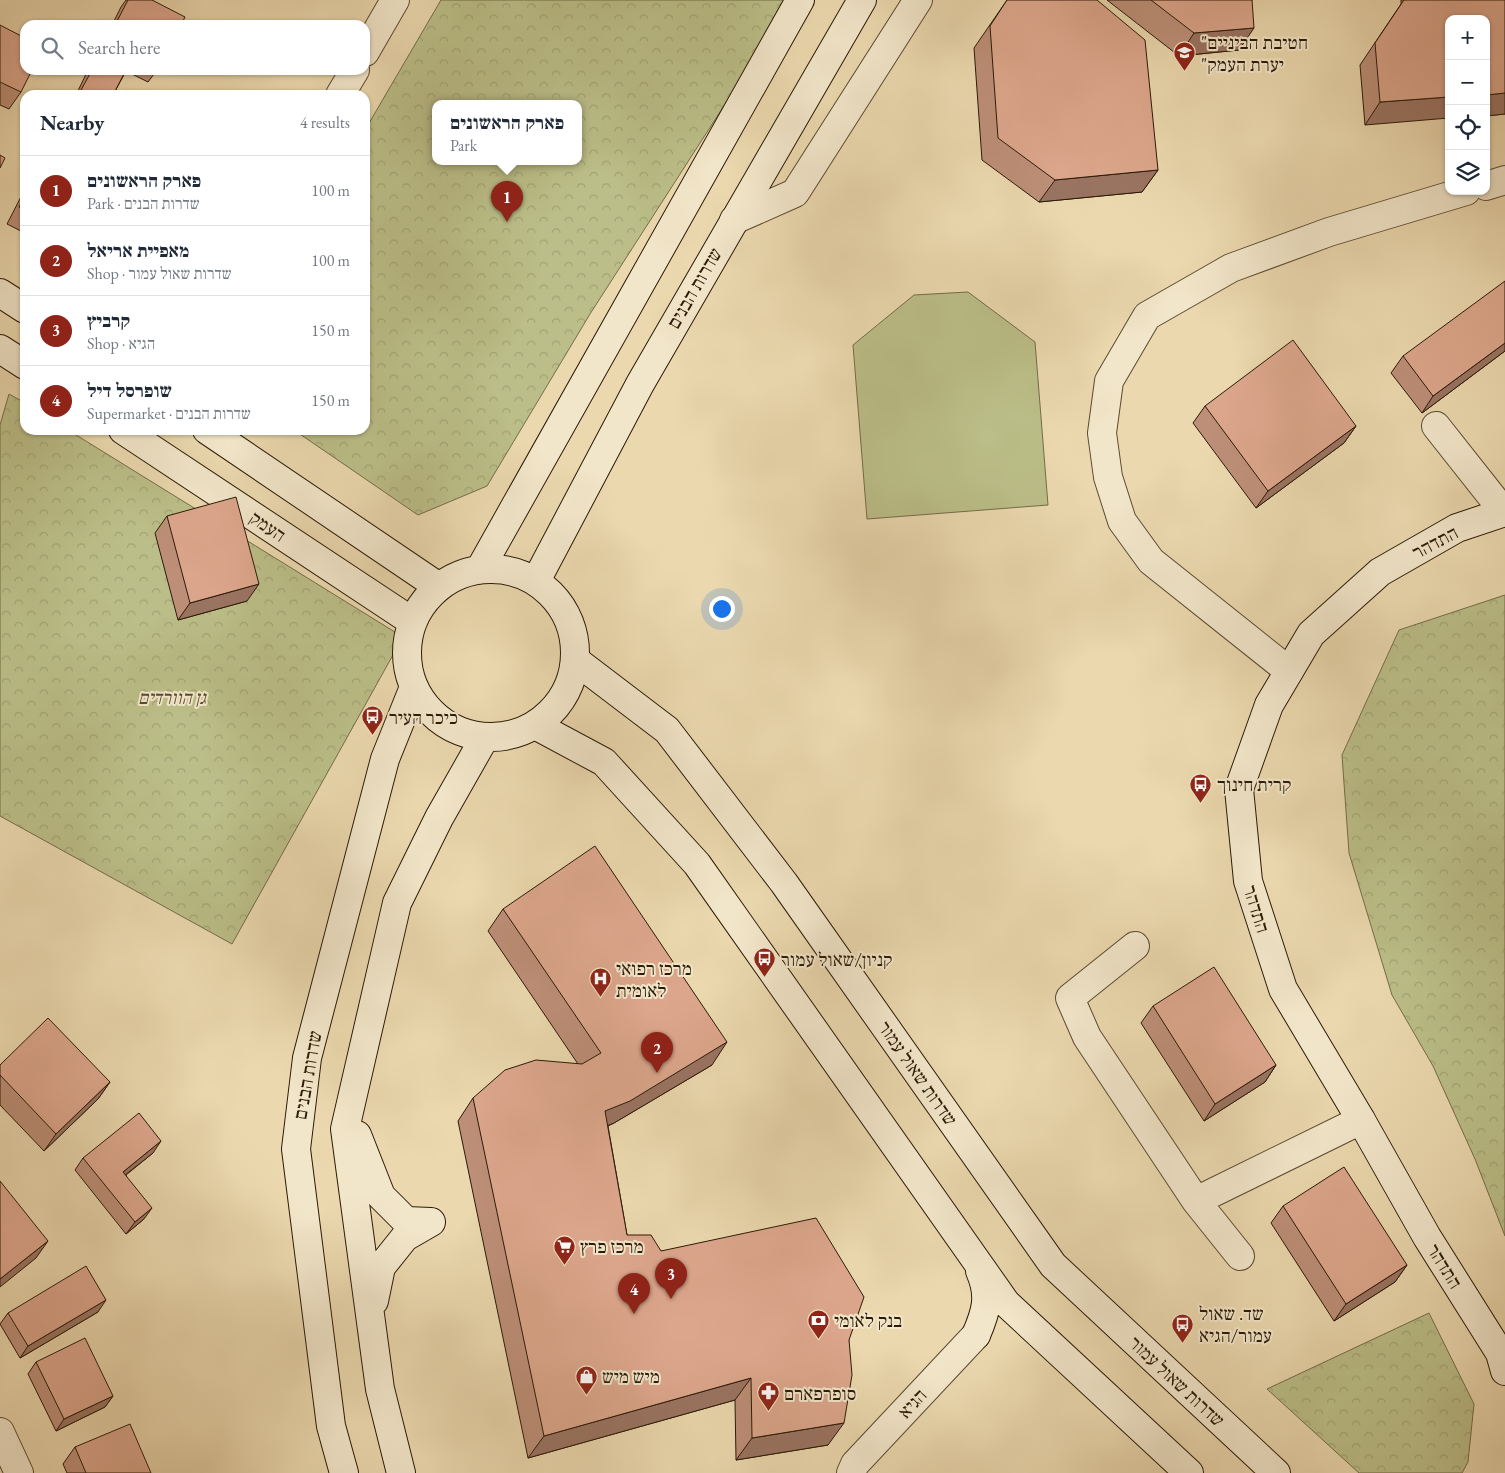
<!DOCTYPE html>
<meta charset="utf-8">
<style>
:root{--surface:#fff;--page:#f6f6f7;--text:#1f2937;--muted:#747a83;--line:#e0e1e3;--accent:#8f2418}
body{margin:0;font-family:"EB Garamond","Frank Ruhl Libre",serif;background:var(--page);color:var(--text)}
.controls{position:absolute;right:15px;top:15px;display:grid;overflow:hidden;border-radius:10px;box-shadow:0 1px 4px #0004}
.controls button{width:45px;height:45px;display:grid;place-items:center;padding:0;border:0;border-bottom:1px solid var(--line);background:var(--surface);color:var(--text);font:25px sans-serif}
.you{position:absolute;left:721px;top:608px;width:18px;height:18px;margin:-12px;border:4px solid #fff;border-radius:50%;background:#1a73e8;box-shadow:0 0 0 8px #1a73e833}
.badge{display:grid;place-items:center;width:32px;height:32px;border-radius:50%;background:var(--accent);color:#fff;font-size:16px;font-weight:700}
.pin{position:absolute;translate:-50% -41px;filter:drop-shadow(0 1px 2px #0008)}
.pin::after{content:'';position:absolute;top:26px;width:18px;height:15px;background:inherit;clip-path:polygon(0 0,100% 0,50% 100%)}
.popup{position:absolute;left:432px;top:100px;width:150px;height:65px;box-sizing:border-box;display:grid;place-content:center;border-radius:10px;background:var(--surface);filter:drop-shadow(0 1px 4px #0005);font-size:16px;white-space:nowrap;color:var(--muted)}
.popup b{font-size:19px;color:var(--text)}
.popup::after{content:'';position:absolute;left:50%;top:100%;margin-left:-10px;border:10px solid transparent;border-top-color:var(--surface)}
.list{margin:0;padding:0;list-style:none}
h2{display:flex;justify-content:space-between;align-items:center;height:65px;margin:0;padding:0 20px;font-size:21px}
h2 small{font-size:16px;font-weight:400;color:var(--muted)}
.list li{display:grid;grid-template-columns:32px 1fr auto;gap:15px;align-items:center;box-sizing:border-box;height:70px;padding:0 20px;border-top:1px solid var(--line)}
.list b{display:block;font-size:19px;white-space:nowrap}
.list p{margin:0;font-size:16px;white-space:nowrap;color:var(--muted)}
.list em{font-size:16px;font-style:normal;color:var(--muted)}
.icon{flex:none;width:28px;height:28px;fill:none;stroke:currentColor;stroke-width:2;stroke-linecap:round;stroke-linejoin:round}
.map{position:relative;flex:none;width:1505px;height:1473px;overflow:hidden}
.search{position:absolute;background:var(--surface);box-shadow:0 1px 4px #0004;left:20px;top:20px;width:350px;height:55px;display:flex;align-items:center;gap:12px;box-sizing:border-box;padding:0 18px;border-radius:15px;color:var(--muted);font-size:19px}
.panel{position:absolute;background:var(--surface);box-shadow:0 1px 4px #0004;left:20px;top:90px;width:350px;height:345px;border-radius:15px}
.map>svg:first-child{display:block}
.green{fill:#bbbe88;stroke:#736c48}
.park{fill:url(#park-crowns);stroke:#736c48;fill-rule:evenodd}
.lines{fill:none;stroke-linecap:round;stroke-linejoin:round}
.street-casing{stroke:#5b4a31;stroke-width:30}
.secondary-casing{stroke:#2b1a07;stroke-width:30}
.street{stroke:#f2e6ca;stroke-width:28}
.secondary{stroke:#f2e6ca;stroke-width:28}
.wall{fill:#bd8f78;stroke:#2b1a07}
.shaded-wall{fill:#9a7462;stroke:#2b1a07}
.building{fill:#dca68c;stroke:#2b1a07}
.labels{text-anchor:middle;stroke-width:4;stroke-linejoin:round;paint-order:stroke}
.poi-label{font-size:19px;fill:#2b1a07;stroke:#f2e6ca;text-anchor:start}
.street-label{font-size:19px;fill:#2b1a07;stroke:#f2e6ca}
.park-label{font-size:19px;font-style:italic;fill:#564b2e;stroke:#f2e6ca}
</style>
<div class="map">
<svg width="1505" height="1473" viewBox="0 0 1505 1473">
<defs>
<pattern id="park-crowns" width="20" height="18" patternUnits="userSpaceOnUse" patternTransform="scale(1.25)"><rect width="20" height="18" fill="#bbbe88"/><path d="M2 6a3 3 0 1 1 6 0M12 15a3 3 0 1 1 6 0" fill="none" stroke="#a1a374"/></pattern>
</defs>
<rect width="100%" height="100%" fill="#ebd8ae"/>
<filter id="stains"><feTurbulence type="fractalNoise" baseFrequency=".004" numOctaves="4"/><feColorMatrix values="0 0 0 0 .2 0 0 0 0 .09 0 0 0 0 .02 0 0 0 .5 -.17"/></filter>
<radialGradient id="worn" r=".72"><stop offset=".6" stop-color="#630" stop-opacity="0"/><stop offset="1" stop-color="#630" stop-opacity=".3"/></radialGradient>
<path class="green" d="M 968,292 L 1035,342 L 1048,505 L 867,519 L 853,345 L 914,295 Z"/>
<path class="park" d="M 441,0 L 792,0 L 590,314 L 487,486 L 418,515 L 294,430 L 365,430 L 365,130 ZM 436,103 L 578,103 L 578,161 L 436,161 Z
M 9,394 L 25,403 L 25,430 L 68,430 L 403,637 L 232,944 L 0,816 L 0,425 Z
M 1505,595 L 1505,1236 L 1475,1159 L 1433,1066 L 1392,995 L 1349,853 L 1342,755 L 1399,630 Z
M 1429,1313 L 1474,1404 L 1468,1462 L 1462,1473 L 1359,1473 L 1267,1389 Z"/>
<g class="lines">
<defs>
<path id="street" d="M 365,52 L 395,0
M 340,95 L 355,70
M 1486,186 L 1505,180
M 734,220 L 795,193 L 918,0
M 1436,426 L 1504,512
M 1289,671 L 1151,561 L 1122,521 L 1108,477 L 1102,433 L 1109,381 L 1147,316 L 1231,268 L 1329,232 L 1466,191
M 1135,946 L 1070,998 L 1087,1037 L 1196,1201 L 1361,1120
M 1196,1201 L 1240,1256
M 0,1432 L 19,1473
M 851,1473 L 855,1464 L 976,1335"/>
<path id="secondary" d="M 0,293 L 25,309
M 0,349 L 25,365
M 123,430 L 413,622
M 207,430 L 439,587
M 1505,512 L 1457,528 L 1380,572 L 1311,634 L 1269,705 L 1239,789 L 1248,881 L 1283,989 L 1361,1120 L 1427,1237 L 1500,1353 L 1505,1371
M 480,569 L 800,0
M407 653a84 84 0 1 1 168 0a84 84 0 1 1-168 0Z
M 536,581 L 640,384 L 862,0
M 575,660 L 667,730 L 784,883 L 1053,1265 L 1276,1473
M 535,725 L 604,762 L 697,864 L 1006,1303 L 1189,1473
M 357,1135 L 381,1196 L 406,1221 L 431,1222
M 374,1301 L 381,1267 L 405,1237 L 431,1222
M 976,1335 C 986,1312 991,1296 980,1271
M 344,1473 L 331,1426 L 296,1149 L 307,1058 L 385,759 L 414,687
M 401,1473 L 380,1389 L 345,1129 L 397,903 L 439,818 L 485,737"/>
</defs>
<use href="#street" class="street-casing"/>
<use href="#secondary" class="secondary-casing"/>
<use href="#street" class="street"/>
<use href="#secondary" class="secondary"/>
</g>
<path class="wall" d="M 126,0 L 152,0 L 181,25 L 112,25 L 121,7 Z
M 1007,0 L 1158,170 L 1142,192 L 1039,202 L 982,160 L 974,48 Z
M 1107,0 L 1252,0 L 1239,50 L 1179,56 Z
M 1401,0 L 1505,0 L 1505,114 L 1486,116 L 1486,19 L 1365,125 L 1360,65 L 1401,4 Z
M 0,25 L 21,92 L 9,109 L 0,105 Z
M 88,70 L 157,70 L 148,82 L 126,71 L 113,95 L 76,95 Z
M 25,189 L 25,233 L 7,224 Z
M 1505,351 L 1422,413 L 1391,373 L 1403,356 Z
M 1205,406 L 1356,426 L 1344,443 L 1256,508 L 1193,423 Z
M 167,516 L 247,601 L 178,620 L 155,533 Z
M 503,909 L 712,1065 L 614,1123 L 608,1126 L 627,1235 L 849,1340 L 828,1445 L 736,1460 L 735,1400 L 528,1458 L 458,1121 L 473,1098 L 578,1064 L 488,931 Z
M 1153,1006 L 1276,1065 L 1265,1082 L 1204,1121 L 1141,1023 Z
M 0,1065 L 110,1082 L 98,1099 L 44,1151 L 0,1105 Z
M 153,1153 L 126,1175 L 144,1219 L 126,1234 L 75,1170 L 83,1158 Z
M 1283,1206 L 1407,1265 L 1395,1282 L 1334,1321 L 1271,1223 Z
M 98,1312 L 20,1358 L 0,1324 L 8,1313 Z
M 36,1362 L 113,1396 L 105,1407 L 56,1431 L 28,1374 Z
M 75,1447 L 151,1473 L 67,1473 L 63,1464 Z"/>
<path class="shaded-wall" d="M 1254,28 L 1239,50 L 1179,56 L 1194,33 Z
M 1505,93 L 1505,114 L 1486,116 L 1486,95 Z
M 1449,97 L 1449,118 L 1365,125 L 1380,102 Z
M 1158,170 L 1142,192 L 1039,202 L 1055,180 Z
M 1505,343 L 1505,351 L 1422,413 L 1433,396 Z
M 1356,426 L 1344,443 L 1256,508 L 1268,491 Z
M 259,584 L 247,601 L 178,620 L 190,603 Z
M 727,1042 L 712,1065 L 614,1123 L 589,1133 L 605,1111 Z
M 1276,1065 L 1265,1082 L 1204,1121 L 1215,1104 Z
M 110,1082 L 98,1099 L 44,1151 L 56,1134 Z
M 161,1141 L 153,1153 L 115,1183 L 123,1172 Z
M 152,1208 L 144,1219 L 126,1234 L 135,1222 Z
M 48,1241 L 36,1258 L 0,1287 L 0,1279 Z
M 1407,1265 L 1395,1282 L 1334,1321 L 1346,1304 Z
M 106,1300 L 98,1312 L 20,1358 L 28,1346 Z
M 751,1378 L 735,1400 L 528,1458 L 544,1436 Z
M 113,1396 L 105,1407 L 56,1431 L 64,1419 Z
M 844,1423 L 828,1445 L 736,1460 L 752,1438 Z"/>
<path class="building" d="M 128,0 L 152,0 L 185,17 L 181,25 L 115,25 Z
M 1007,0 L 1097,0 L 1145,40 L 1158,170 L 1055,180 L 998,138 L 990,26 Z
M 1151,0 L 1252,0 L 1254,28 L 1194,33 Z
M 1404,0 L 1505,0 L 1505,93 L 1486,95 L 1486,19 L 1449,19 L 1449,97 L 1380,102 L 1375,43 Z
M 0,25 L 25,38 L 25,70 L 32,70 L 21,92 L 0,82 Z
M 92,70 L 126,70 L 113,95 L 91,95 L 81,90 Z
M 0,155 L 5,158 L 0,168 Z
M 25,195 L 25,210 L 19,207 Z
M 1505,281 L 1505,343 L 1433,396 L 1403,356 Z
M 1293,340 L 1356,426 L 1268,491 L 1205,406 Z
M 236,497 L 259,584 L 190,603 L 167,516 Z
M 595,846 L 727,1042 L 630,1101 L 605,1111 L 627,1235 L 651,1235 L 661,1251 L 816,1218 L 864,1297 L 849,1340 L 852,1375 L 844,1423 L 752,1438 L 751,1378 L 544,1436 L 473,1098 L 505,1070 L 536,1060 L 582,1064 L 601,1053 L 503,909 Z
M 1214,967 L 1276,1065 L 1215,1104 L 1153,1006 Z
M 48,1018 L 110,1082 L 56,1134 L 0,1075 L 0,1065 Z
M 139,1113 L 161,1141 L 123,1172 L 152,1208 L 135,1222 L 83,1158 Z
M 1344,1167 L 1407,1265 L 1346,1304 L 1283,1206 Z
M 0,1181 L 48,1241 L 0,1279 Z
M 86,1266 L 106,1300 L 28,1346 L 8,1313 Z
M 85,1338 L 113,1396 L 64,1419 L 36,1362 Z
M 130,1424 L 151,1473 L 86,1473 L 75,1447 Z"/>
<defs>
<symbol id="school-pin" viewBox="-11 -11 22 30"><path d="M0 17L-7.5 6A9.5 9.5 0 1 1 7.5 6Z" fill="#8f2418" stroke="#f2e6ca"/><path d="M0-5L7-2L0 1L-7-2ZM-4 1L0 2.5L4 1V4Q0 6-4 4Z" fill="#fff"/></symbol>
<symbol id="bus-pin" viewBox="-11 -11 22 30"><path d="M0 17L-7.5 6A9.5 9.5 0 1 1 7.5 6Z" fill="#8f2418" stroke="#f2e6ca"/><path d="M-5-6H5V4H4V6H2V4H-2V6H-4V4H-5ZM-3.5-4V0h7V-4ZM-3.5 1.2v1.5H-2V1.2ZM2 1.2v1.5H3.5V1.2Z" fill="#fff"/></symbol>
<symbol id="hospital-pin" viewBox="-11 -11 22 30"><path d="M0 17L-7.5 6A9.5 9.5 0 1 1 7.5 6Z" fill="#8f2418" stroke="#f2e6ca"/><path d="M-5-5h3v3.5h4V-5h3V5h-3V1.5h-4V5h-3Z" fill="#fff"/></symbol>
<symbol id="supermarket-pin" viewBox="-11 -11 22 30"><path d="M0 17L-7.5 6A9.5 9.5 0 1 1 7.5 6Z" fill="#8f2418" stroke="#f2e6ca"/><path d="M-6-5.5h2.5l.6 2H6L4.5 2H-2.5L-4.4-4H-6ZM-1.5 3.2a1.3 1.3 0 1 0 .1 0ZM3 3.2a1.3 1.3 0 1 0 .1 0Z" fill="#fff"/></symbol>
<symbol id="bank-pin" viewBox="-11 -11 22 30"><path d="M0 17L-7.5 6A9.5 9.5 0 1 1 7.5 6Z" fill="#8f2418" stroke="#f2e6ca"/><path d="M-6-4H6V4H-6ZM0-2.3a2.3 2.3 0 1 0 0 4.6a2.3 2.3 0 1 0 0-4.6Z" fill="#fff"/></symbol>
<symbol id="shop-pin" viewBox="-11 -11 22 30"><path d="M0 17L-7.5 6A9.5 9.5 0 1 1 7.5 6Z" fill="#8f2418" stroke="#f2e6ca"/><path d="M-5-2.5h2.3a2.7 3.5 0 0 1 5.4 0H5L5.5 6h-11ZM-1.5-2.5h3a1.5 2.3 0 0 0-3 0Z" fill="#fff"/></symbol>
<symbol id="pharmacy-pin" viewBox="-11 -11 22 30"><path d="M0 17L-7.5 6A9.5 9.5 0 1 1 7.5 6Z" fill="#8f2418" stroke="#f2e6ca"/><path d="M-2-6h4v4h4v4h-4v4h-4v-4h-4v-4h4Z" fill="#fff"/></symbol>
</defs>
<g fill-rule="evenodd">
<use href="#school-pin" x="1172" y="40" width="25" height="34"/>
<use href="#bus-pin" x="360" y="704" width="25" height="34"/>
<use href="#bus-pin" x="1188" y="772" width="25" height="34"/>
<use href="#bus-pin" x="752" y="946" width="25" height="34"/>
<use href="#hospital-pin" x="588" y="966" width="25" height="34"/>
<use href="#supermarket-pin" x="552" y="1234" width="25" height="34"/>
<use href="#bank-pin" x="806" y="1308" width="25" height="34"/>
<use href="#bus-pin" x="1170" y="1312" width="25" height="34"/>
<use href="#shop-pin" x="574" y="1364" width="25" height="34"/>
<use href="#pharmacy-pin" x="756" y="1380" width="25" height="34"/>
</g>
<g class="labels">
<g class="poi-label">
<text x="1201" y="49">"חטיבת הביניים<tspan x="1201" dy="22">"יערת העמק</tspan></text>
<text x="389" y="724">כיכר העיר</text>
<text x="1217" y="791">קרית חינוך</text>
<text x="781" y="966">קניון/שאול עמור</text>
<text x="616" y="975">מרכז רפואי<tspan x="616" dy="22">לאומית</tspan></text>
<text x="580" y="1253">מרכז פרץ</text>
<text x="1199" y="1320">שד. שאול<tspan x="1199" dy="22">עמור/הגיא</tspan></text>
<text x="834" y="1327">בנק לאומי</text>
<text x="602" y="1383">מיש מיש</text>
<text x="784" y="1400">סופרפארם</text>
</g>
<g class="street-label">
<text transform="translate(694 288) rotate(-60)" y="7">שדרות הבנים</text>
<text transform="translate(268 526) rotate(34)" y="7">העמק</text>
<text transform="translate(1435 542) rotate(-28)" y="7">התדהר</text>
<text transform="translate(1257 909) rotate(73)" y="7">התדהר</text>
<text transform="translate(918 1073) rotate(55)" y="7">שדרות שאול עמור</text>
<text transform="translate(307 1075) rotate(-80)" y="7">שדרות הבנים</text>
<text transform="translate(1445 1266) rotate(58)" y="7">התדהר</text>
<text transform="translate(1177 1381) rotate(43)" y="7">שדרות שאול עמור</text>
<text transform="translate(912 1403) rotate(-47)" y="7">הגיא</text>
</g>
<g class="park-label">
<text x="172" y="704">גן הוורדים</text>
</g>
</g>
<rect width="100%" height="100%" filter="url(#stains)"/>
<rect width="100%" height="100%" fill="url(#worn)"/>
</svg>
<div class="controls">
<button>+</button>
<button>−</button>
<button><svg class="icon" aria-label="locate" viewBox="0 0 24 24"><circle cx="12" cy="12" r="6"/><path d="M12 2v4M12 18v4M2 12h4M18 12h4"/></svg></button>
<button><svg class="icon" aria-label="layers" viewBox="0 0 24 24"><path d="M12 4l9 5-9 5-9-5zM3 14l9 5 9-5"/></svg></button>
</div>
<div class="you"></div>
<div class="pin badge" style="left:507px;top:222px">1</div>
<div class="popup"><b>פארק הראשונים</b>Park</div>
<div class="pin badge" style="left:657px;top:1073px">2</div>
<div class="pin badge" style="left:671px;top:1299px">3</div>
<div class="pin badge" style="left:634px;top:1314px">4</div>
<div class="search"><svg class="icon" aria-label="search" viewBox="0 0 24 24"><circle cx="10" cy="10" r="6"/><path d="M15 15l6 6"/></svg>Search here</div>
<section class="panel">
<h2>Nearby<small>4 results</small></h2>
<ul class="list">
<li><span class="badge">1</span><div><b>פארק הראשונים</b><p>Park · שדרות הבנים</p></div><em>100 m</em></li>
<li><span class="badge">2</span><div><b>מאפיית אריאל</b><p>Shop · שדרות שאול עמור</p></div><em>100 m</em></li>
<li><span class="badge">3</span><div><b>קרביץ</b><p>Shop · הגיא</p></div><em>150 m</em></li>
<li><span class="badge">4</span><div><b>שופרסל דיל</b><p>Supermarket · שדרות הבנים</p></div><em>150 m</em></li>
</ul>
</section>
</div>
